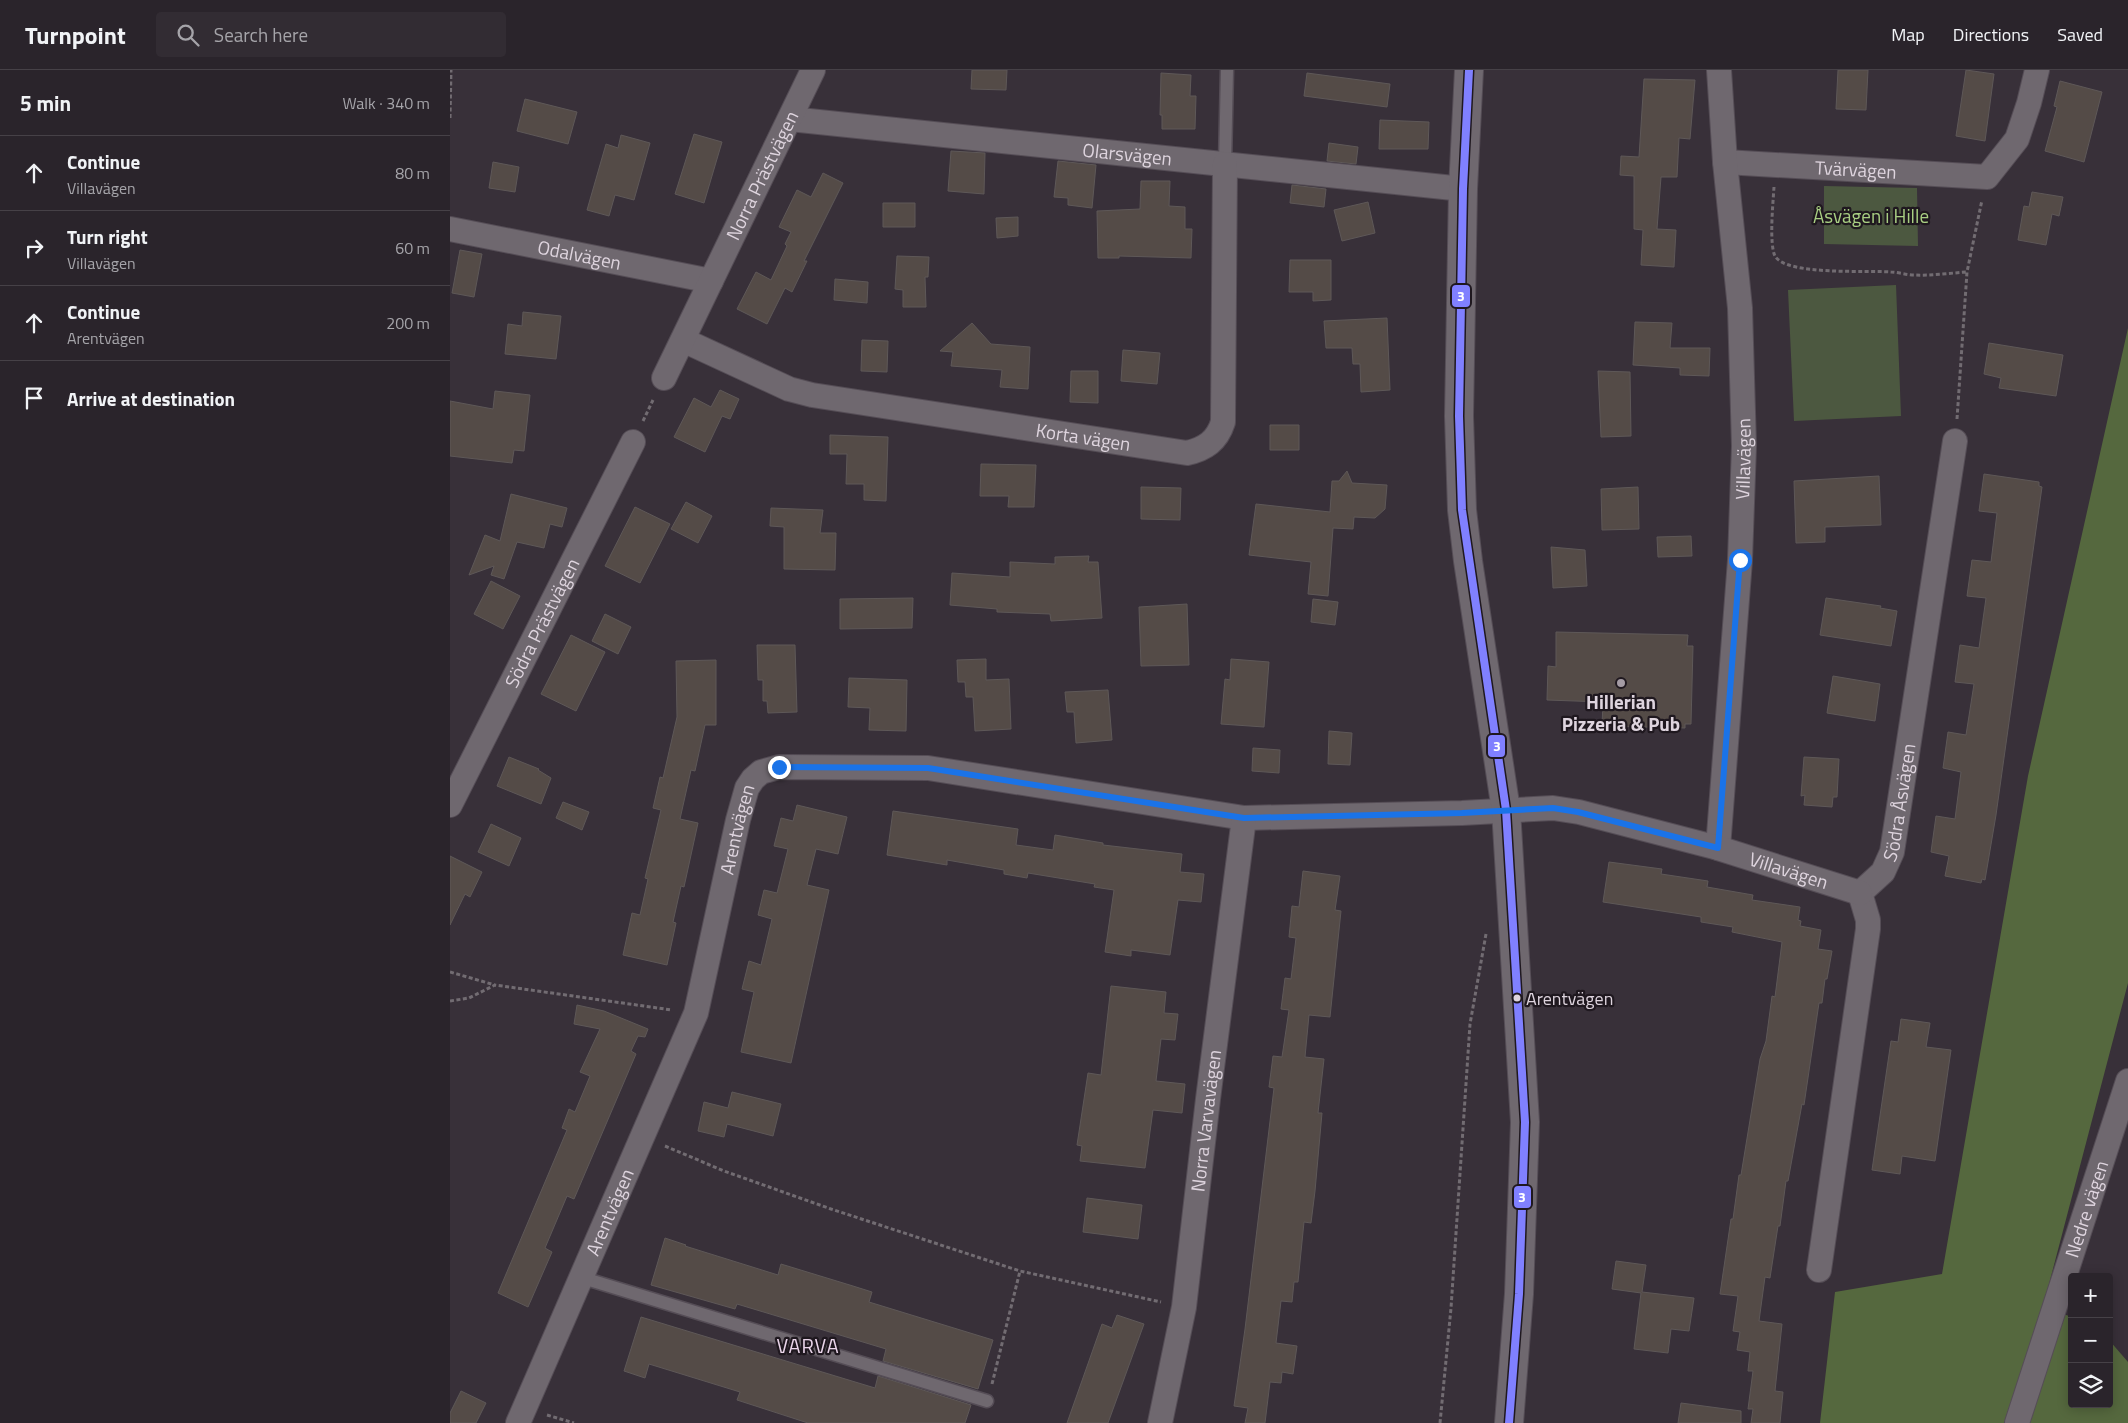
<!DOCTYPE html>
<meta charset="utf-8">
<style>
:root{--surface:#2a242b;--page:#322c33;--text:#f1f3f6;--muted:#a5a4a9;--line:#464147}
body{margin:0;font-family:"Titillium Web",sans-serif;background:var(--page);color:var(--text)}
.controls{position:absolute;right:15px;bottom:15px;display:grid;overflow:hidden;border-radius:5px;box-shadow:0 2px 12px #0003}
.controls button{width:45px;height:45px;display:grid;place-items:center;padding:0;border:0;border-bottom:1px solid var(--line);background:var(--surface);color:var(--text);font:25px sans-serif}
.stop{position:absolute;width:15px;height:15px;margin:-11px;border:4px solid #1a73e8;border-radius:50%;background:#fff}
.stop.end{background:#1a73e8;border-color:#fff;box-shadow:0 1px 5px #0008}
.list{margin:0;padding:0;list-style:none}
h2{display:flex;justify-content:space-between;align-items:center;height:65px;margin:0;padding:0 20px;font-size:21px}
h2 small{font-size:16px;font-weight:400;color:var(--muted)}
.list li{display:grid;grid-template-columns:32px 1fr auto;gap:15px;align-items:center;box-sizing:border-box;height:75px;padding:0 20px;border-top:1px solid var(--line)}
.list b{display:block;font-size:19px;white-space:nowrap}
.list p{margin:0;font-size:16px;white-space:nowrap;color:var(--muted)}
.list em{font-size:16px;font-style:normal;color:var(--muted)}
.icon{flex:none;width:28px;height:28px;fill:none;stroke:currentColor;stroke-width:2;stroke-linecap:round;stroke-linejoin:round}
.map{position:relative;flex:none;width:1678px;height:1353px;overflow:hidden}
header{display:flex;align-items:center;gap:30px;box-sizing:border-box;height:70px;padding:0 25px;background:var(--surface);border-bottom:1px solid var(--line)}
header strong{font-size:24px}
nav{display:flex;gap:28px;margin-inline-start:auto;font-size:18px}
.search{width:350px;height:45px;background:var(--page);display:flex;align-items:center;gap:12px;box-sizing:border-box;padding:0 18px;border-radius:5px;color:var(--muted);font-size:19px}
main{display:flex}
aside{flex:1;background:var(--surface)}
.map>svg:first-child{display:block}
.green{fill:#4c5840}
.forest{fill:#55683e}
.building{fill:#544b47;stroke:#5e5858}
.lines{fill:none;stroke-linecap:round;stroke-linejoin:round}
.lane-casing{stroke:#554d56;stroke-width:15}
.street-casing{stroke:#554d56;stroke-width:26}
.secondary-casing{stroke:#554d56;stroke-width:30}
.path{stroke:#726c72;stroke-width:3;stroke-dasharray:4 2.5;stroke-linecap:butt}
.lane{stroke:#6f686f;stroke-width:12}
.street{stroke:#6f686f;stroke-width:24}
.secondary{stroke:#6f686f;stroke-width:28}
.bus-1-casing{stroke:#1f181f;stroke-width:11}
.bus-1{stroke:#8080ff;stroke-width:8}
.route{stroke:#1a73e8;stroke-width:6}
.poi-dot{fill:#a49ba4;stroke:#1f181f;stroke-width:2}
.bus-dot{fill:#ded4de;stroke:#1f181f;stroke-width:2}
.labels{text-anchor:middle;stroke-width:4.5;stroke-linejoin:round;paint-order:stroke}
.bus-label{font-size:18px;fill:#ded4de;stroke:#1f181f;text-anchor:start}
.street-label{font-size:19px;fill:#ded4de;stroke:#1f181f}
.park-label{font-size:19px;fill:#a9cf83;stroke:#1f181f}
.poi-label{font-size:19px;font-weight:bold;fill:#ded4de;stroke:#1f181f}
.neighbourhood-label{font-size:20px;letter-spacing:1px;fill:#ebd6eb;stroke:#1f181f}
.line-badge{stroke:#1f181f;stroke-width:2}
.badge-label{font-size:14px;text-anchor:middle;font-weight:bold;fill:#fff}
</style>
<header>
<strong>Turnpoint</strong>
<div class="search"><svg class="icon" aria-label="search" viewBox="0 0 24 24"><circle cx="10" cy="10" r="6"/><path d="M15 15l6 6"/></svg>Search here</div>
<nav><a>Map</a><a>Directions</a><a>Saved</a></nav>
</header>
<main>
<aside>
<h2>5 min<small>Walk · 340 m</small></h2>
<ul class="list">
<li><svg class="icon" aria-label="ahead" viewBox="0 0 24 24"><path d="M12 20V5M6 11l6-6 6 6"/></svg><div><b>Continue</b><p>Villavägen</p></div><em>80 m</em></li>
<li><svg class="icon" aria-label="right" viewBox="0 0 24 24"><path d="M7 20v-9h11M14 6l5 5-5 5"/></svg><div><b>Turn right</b><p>Villavägen</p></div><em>60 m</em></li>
<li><svg class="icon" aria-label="ahead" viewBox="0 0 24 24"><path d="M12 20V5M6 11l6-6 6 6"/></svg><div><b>Continue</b><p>Arentvägen</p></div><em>200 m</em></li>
<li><svg class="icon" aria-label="arrive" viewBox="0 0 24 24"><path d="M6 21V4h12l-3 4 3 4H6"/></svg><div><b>Arrive at destination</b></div></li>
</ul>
</aside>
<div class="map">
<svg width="1678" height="1353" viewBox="0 0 1678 1353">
<rect width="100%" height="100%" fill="#383039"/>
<path class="green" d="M 1374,116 L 1467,118 L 1468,176 L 1374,174 Z
M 1446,215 L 1451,346 L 1344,351 L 1338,220 Z"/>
<path class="forest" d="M 1678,258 L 1678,913 L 1593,1237 L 1622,1247 L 1622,1334 L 1659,1334 L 1659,1270 L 1678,1292 L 1678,1353 L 1370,1353 L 1385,1222 L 1492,1204 L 1578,706 Z"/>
<path class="building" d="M 522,0 L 557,0 L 556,20 L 521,19 Z
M 1388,0 L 1418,0 L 1416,40 L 1386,39 Z
M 1516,0 L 1544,4 L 1535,71 L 1506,66 Z
M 711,3 L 741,5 L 740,26 L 746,26 L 745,59 L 712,59 L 712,45 L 710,45 Z
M 857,3 L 940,14 L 937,37 L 854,26 Z
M 1194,9 L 1245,10 L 1240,69 L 1229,68 L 1227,107 L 1211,107 L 1207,159 L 1226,160 L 1224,197 L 1191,195 L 1193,160 L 1184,159 L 1184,106 L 1170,105 L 1171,86 L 1189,87 Z
M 1610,11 L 1652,22 L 1634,92 L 1595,81 L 1607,37 L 1604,36 Z
M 75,29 L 127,42 L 118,74 L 67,61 Z
M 930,50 L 979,52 L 978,79 L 929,79 Z
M 244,64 L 272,72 L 254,133 L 225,124 Z
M 171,65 L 200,73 L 184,130 L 165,125 L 159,146 L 137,140 L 156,74 L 168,78 Z
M 879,73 L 908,77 L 906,94 L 877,91 Z
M 501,81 L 535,83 L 534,124 L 498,121 Z
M 608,91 L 646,95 L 642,138 L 618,135 L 618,128 L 604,127 Z
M 43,92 L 69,97 L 65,122 L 39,118 Z
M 373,103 L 393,113 L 354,191 L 357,191 L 342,222 L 335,218 L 317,254 L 287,239 L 306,202 L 321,210 L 337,176 L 335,174 L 341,162 L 329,157 L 347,120 L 361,127 Z
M 691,111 L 720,111 L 719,136 L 735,137 L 735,159 L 742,159 L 741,188 L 669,186 L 669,188 L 648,188 L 647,141 L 690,139 Z
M 842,115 L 876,119 L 874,137 L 840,133 Z
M 1582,122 L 1613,127 L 1609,146 L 1602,144 L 1596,175 L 1568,170 L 1574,136 L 1579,137 Z
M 918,132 L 925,163 L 892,171 L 884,140 Z
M 433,133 L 465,133 L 465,157 L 433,157 Z
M 568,147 L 568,166 L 547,168 L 546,148 Z
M 10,180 L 32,184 L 24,227 L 2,223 Z
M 447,186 L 479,187 L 478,207 L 475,207 L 476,237 L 453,237 L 453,220 L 445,219 Z
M 840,190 L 881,190 L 881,230 L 863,231 L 863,222 L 839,222 Z
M 385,209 L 418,212 L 417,233 L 384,230 Z
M 73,242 L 111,246 L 106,289 L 55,284 L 58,254 L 72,256 Z
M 937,248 L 940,320 L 911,322 L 910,294 L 903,294 L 902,278 L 876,278 L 874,251 Z
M 1185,252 L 1222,253 L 1220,278 L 1260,278 L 1259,306 L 1230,305 L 1230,298 L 1183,295 Z
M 522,253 L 541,274 L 580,277 L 578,319 L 550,317 L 552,300 L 501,296 L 503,282 L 490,281 Z
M 412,270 L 438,271 L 437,302 L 411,301 Z
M 1539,273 L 1613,285 L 1606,326 L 1549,318 L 1551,308 L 1534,304 Z
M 673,280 L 710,283 L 707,314 L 671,311 Z
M 621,301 L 648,301 L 648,333 L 620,332 Z
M 1148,301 L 1180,302 L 1181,366 L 1151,367 Z
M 270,320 L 289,329 L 280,349 L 272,346 L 255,382 L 224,367 L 244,328 L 261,337 Z
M 45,321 L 80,325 L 74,381 L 64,380 L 62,393 L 0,386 L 0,331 L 43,339 Z
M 820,355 L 849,355 L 849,380 L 820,380 Z
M 380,365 L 438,367 L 436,431 L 414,430 L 414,414 L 396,414 L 397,384 L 380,384 Z
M 531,394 L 586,395 L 584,437 L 558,437 L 559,426 L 530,426 Z
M 897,401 L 902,413 L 937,415 L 935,439 L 925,448 L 904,447 L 903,459 L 883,458 L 878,526 L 858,524 L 861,492 L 799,485 L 806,434 L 880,442 L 882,411 L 889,411 Z
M 1534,404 L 1589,412 L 1589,416 L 1592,417 L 1546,745 L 1535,810 L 1532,809 L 1531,813 L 1495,806 L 1499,786 L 1481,782 L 1486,746 L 1505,749 L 1511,702 L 1493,698 L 1498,662 L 1516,665 L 1524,614 L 1505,612 L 1510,575 L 1529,578 L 1536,528 L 1517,526 L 1522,490 L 1541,492 L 1547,443 L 1529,441 Z
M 1429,406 L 1431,455 L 1375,457 L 1375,472 L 1346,473 L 1344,411 Z
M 691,417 L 731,418 L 730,450 L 691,449 Z
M 1188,417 L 1189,459 L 1152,460 L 1151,419 Z
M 61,424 L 117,438 L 112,457 L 100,454 L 94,478 L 67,472 L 54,509 L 41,505 L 44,496 L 19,505 L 35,465 L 50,471 Z
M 236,432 L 262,446 L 248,473 L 221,459 Z
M 185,437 L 220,454 L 190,513 L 155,496 Z
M 321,438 L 373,440 L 370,463 L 386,463 L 385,500 L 334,499 L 334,457 L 320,456 Z
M 1241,466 L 1242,486 L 1208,487 L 1207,467 Z
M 1101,477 L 1135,480 L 1137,516 L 1103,518 Z
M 639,486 L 638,492 L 648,492 L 652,548 L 601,551 L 600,544 L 547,542 L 547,539 L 500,535 L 502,503 L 560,507 L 560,492 L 605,494 L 605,487 Z
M 41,511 L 70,526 L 53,559 L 24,544 Z
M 463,528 L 462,558 L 390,559 L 390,529 Z
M 1376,528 L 1431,536 L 1430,538 L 1447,541 L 1441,576 L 1370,565 Z
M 863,529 L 888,532 L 885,555 L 861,552 Z
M 737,534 L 739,595 L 691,596 L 689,537 Z
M 155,544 L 181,557 L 168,584 L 142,571 Z
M 1106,562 L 1238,565 L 1237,576 L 1243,576 L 1241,654 L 1235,654 L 1235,658 L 1152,656 L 1153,632 L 1097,630 L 1098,596 L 1106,597 Z
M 121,565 L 155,582 L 126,641 L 91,624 Z
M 307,575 L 345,575 L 347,642 L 318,643 L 317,631 L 313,631 L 313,610 L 308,610 Z
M 536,589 L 536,610 L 559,609 L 561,659 L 525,661 L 523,627 L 516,627 L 515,612 L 508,612 L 507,590 Z
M 781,589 L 819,592 L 814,657 L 771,654 L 775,609 L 780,610 Z
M 266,590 L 266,655 L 255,655 L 245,701 L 241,700 L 230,749 L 248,753 L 234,817 L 231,816 L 223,852 L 226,853 L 217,895 L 173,885 L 182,843 L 190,845 L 198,809 L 195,808 L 211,740 L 203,738 L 210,707 L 213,708 L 227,647 L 226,591 Z
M 1383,606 L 1430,614 L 1425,651 L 1377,643 Z
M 399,608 L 457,610 L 456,661 L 419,660 L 420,638 L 398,637 Z
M 658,620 L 662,670 L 626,673 L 624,642 L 617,642 L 615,622 Z
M 879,661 L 902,663 L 900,695 L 878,694 Z
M 803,678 L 830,680 L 829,703 L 802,701 Z
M 59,687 L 89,699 L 88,700 L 101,708 L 91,734 L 47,716 Z
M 1354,687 L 1389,689 L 1387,727 L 1383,727 L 1382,737 L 1354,735 L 1355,725 L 1351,726 Z
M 113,732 L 139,742 L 132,760 L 106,748 Z
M 347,735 L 397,747 L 388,784 L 366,779 L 357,815 L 379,820 L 341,993 L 291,982 L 304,922 L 292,919 L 299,891 L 311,895 L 322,849 L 308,845 L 314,820 L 327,823 L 338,779 L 324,776 L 331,748 L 343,751 Z
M 443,741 L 568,759 L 566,775 L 603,780 L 605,765 L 653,773 L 653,775 L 732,784 L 730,802 L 754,804 L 751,832 L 728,830 L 720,885 L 681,880 L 681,886 L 655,882 L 664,820 L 644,817 L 645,814 L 578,803 L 577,808 L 554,804 L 554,800 L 497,790 L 497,795 L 437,785 Z
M 41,754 L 71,768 L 59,796 L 28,782 Z
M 0,786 L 32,802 L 20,827 L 15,824 L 0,855 Z
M 1159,792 L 1212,799 L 1211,804 L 1258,811 L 1257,817 L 1303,825 L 1302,830 L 1350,837 L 1348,850 L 1351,851 L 1350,856 L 1371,860 L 1368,879 L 1382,881 L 1377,909 L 1375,909 L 1372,933 L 1369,933 L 1354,1035 L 1352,1034 L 1338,1111 L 1336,1111 L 1330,1156 L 1328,1156 L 1320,1208 L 1315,1207 L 1309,1251 L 1332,1254 L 1325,1321 L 1333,1322 L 1330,1353 L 1301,1353 L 1303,1339 L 1298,1339 L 1303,1301 L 1298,1301 L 1300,1282 L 1287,1280 L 1290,1262 L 1283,1261 L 1288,1226 L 1270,1224 L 1281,1149 L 1283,1149 L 1289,1105 L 1291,1105 L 1310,989 L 1316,971 L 1322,926 L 1325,927 L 1332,872 L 1282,862 L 1283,857 L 1251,852 L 1251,847 L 1153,832 Z
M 853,801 L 890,806 L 885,840 L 891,841 L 880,947 L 859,945 L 855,987 L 874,989 L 868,1043 L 872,1043 L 865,1121 L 861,1153 L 854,1152 L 848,1212 L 844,1212 L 842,1232 L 831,1231 L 826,1273 L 847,1276 L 843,1304 L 832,1302 L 831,1313 L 820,1312 L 815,1353 L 795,1353 L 798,1338 L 784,1336 L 795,1259 L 824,1018 L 819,1017 L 823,986 L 832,987 L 839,940 L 831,939 L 835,908 L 841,909 L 846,868 L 839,867 L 842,836 L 849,837 Z
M 661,916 L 716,922 L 714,943 L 728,944 L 725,970 L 711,969 L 706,1011 L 735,1014 L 732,1043 L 703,1040 L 695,1098 L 630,1091 L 632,1076 L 627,1075 L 638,1003 L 651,1005 Z
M 127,935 L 154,941 L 198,959 L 195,967 L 188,966 L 181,981 L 186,984 L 124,1129 L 117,1126 L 95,1178 L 102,1182 L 78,1237 L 48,1223 L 117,1060 L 112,1058 L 119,1039 L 125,1042 L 140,1006 L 130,1002 L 150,959 L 124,954 Z
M 1451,949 L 1480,953 L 1476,977 L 1501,980 L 1485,1091 L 1452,1086 L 1450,1104 L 1422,1100 L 1441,971 L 1448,972 Z
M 282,1022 L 331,1034 L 323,1066 L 277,1054 L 274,1067 L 248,1061 L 254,1032 L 278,1038 Z
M 637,1128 L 692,1135 L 688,1169 L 633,1162 Z
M 215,1168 L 236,1175 L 235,1176 L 328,1205 L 331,1194 L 403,1216 L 422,1222 L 419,1232 L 543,1270 L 528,1319 L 433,1291 L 436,1279 L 287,1234 L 285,1239 L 201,1215 Z
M 1166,1191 L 1196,1195 L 1192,1222 L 1244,1228 L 1239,1261 L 1221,1259 L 1218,1283 L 1184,1279 L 1191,1223 L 1162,1219 Z
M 667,1245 L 694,1254 L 658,1353 L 617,1353 L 652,1254 L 662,1258 Z
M 191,1247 L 425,1318 L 428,1306 L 521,1335 L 515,1353 L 358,1353 L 287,1330 L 290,1322 L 199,1294 L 195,1308 L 174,1301 Z
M 11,1321 L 36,1333 L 26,1353 L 0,1353 L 0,1343 Z
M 1231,1333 L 1291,1341 L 1291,1353 L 1228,1353 Z"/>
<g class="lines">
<defs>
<path id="lane" d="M 775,94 L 777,0
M 133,1208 L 537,1331"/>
<g id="street">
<path id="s1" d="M 340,49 L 1013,119"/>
<path id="s2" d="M 1275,92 L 1537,107 L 1567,69 L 1579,33 L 1587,0"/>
<path id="s3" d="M 0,159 L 261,211"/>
<path id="s4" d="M 233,270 L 339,319 L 362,325 L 737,383 C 755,379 767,371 773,352 L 775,94"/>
<path id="s5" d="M 214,308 L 363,0"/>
<path id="s6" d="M 0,735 L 183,372"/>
<path id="s7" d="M 1268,778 L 1290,490 L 1294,376 L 1290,238 L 1275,92 L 1269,0"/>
<path id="s8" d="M 1369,1200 L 1418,859 L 1418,850 L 1410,823 L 1433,802 L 1442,782 L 1505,371"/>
<path id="s9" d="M 68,1353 L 246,943 L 288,750 L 297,718 L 303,709 L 311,702 L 329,697 L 478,698 L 794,748 L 1012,743 L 1103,738 L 1129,742 L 1268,778 L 1410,823"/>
<path id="s10" d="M 710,1353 L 734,1237 L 758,1029 L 794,748"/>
<path id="s11" d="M 1567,1353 L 1678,1011"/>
</g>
<path id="secondary" d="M 1019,0 L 1013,119 L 1011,233 L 1009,346 L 1012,440 L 1018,491 L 1056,740 L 1075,1052 L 1069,1224 L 1059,1353"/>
</defs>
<use href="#lane" class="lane-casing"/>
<use href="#street" class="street-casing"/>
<use href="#secondary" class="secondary-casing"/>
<path class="path" d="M 0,48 L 1,0
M 1324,117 C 1323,133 1319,174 1325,186 C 1336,206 1419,200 1441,202 C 1448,202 1456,205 1464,205 C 1481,206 1500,203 1517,202
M 1507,349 L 1517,202 L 1532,130
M 193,351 L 203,330
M 0,902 L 45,915
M 0,931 L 19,928 L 45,915 L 222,940
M 215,1076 L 274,1101 L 381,1139 L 570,1201 L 711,1232
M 542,1314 L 570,1201
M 97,1345 L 124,1353
M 990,1353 L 1001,1238 L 1020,954 L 1036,864"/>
<use href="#lane" class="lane"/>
<use href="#street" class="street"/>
<use href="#secondary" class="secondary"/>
<defs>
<path id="bus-1" d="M 1019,0 L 1013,119 L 1009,346 L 1012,440 L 1056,740 L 1075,1052 L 1069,1224 L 1059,1353"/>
</defs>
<use href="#bus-1" class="bus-1-casing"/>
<use href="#bus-1" class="bus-1"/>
</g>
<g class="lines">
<path class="route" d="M 329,697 L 478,698 L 794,748 L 1012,743 L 1103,738 L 1128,742 L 1268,778 L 1290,490"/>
</g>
<circle class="poi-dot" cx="1171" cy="613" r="5"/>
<circle class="bus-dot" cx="1067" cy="928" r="4.5"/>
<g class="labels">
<g class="bus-label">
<text x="1076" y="935">Arentvägen</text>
</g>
<g class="street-label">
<text dy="7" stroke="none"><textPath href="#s1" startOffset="339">Olarsvägen</textPath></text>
<text dy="7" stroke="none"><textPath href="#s2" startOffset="131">Tvärvägen</textPath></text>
<text dy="7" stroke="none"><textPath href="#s5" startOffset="225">Norra Prästvägen</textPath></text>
<text dy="7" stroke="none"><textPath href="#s3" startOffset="132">Odalvägen</textPath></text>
<text dy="7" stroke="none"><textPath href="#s4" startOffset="415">Korta vägen</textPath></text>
<text dy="7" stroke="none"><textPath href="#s7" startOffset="390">Villavägen</textPath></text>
<text dy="7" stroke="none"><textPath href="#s6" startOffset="204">Södra Prästvägen</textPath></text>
<text dy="7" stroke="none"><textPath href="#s8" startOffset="485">Södra Åsvägen</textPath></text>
<text dy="7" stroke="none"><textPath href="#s9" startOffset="635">Arentvägen</textPath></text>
<text dy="7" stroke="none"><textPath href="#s9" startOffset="1740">Villavägen</textPath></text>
<text dy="7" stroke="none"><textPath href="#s10" startOffset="306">Norra Varvavägen</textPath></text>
<text dy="7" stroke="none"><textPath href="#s11" startOffset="225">Nedre vägen</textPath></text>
<text dy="7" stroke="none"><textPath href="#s9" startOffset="230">Arentvägen</textPath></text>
</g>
<g class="park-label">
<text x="1421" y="153">Åsvägen i Hille</text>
</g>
<g class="poi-label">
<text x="1171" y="639">Hillerian<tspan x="1171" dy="22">Pizzeria &amp; Pub</tspan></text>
</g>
<g class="neighbourhood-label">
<text x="358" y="1283">VARVA</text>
</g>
</g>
<g class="line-badge">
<rect x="1001" y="214" width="20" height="24" rx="5" fill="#8080ff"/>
<rect x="1037" y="664" width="19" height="24" rx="5" fill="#8080ff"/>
<rect x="1063" y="1115" width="19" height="24" rx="5" fill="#8080ff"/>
</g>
<g class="badge-label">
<text x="1011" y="231">3</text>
<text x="1047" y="681">3</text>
<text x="1072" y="1132">3</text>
</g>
</svg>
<div class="controls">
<button>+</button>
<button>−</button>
<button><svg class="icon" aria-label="layers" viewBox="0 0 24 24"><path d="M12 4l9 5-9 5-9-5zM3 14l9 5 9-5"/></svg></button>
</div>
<div class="stop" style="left:1290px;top:490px"></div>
<div class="stop end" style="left:329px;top:697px"></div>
</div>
</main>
